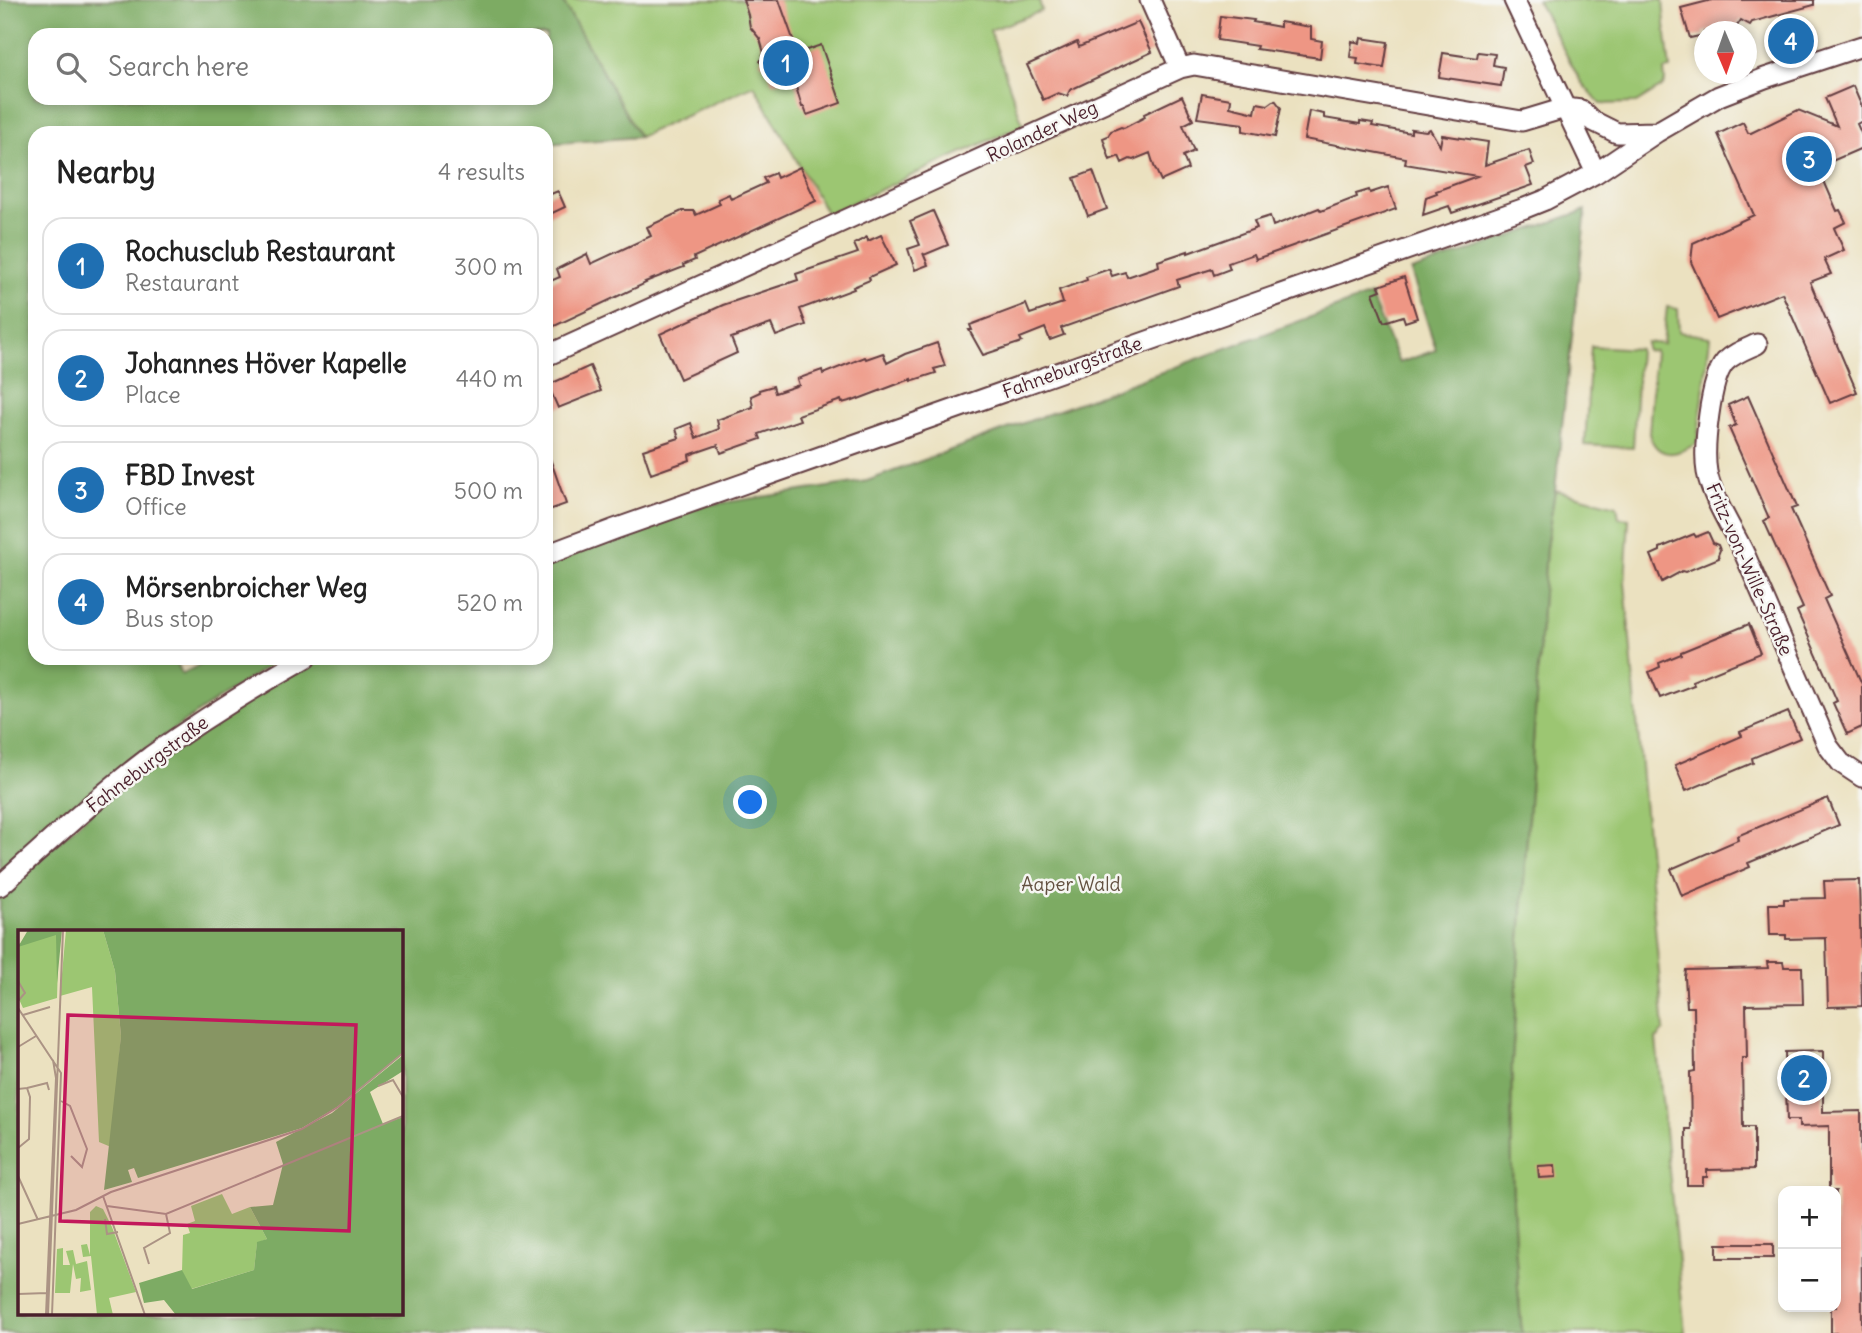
<!DOCTYPE html>
<meta charset="utf-8">
<style>
:root{--surface:#fff;--page:#f2f2f2;--text:#222;--muted:#767676;--line:#e0e0e0;--accent:#1f6fb2}
body{margin:0;font-family:Delius,sans-serif;background:var(--page);color:var(--text)}
.controls{position:absolute;right:21px;bottom:21px;display:grid;overflow:hidden;border-radius:14px;box-shadow:0 4px 10px #0003}
.controls button{width:63px;height:63px;display:grid;place-items:center;padding:0;border:0;border-bottom:2px solid var(--line);background:var(--surface);color:var(--text);font:35px sans-serif}
.compass{position:absolute;left:1694px;top:21px;width:63px;height:63px;border-radius:50%;background:var(--surface);box-shadow:0 4px 10px #0003;rotate:178deg}
.you{position:absolute;left:751px;top:803px;width:24px;height:24px;margin:-18px;border:5px solid #fff;border-radius:50%;background:#1a73e8;box-shadow:0 0 0 10px #1a73e833}
.badge{display:grid;place-items:center;width:46px;height:46px;border-radius:50%;background:var(--accent);color:#fff;font-size:23px;font-weight:700}
.pin{position:absolute;translate:-50% -50%;border:4px solid #fff;box-shadow:0 2px 7px #0006}
.list{margin:0;padding:0;list-style:none}
h2{display:flex;justify-content:space-between;align-items:center;height:91px;margin:0;padding:0 28px;font-size:30px}
h2 small{font-size:23px;font-weight:400;color:var(--muted)}
.list li{display:grid;grid-template-columns:46px 1fr auto;gap:21px;align-items:center;box-sizing:border-box;height:98px;margin:0 14px 14px;padding:0 14px;border:2px solid var(--line);border-radius:21px}
.list b{display:block;font-size:26px;white-space:nowrap}
.list p{margin:0;font-size:23px;white-space:nowrap;color:var(--muted)}
.list em{font-size:23px;font-style:normal;color:var(--muted)}
.icon{flex:none;width:38px;height:38px;fill:none;stroke:currentColor;stroke-width:2;stroke-linecap:round;stroke-linejoin:round}
.map{position:relative;flex:none;width:1862px;height:1333px;overflow:hidden}
.search{position:absolute;background:var(--surface);box-shadow:0 4px 10px #0003;left:28px;top:28px;width:525px;height:77px;display:flex;align-items:center;gap:18px;box-sizing:border-box;padding:0 24px;border-radius:21px;color:var(--muted);font-size:26px}
.panel{position:absolute;background:var(--surface);box-shadow:0 4px 10px #0003;left:28px;top:126px;width:525px;height:539px;border-radius:21px}
.map>svg:first-child{display:block}
.green{fill:#9cc672;stroke:#73724e;stroke-width:2}
.forest{fill:#7dab64;stroke:#646548;stroke-width:2;fill-rule:evenodd}
.building{fill:#ee9684}
.lines{fill:none;stroke-linecap:round;stroke-linejoin:round}
.minor-casing{stroke:#623c41;stroke-width:23}
.minor{stroke:#fff;stroke-width:19}
.labels{text-anchor:middle;stroke-width:5;stroke-linejoin:round;paint-order:stroke}
.street-label{font-size:19px;fill:#4a1f2b;stroke:#f6f6f2}
.park-label{font-size:19px;fill:#635140;stroke:#f6f6f2}
.inset-road{fill:none;stroke:#ab9384;stroke-width:2}
.view{fill:#c2185b;fill-opacity:0.15;stroke:#c2185b;stroke-width:3.5}
.inset-edge{fill:none;stroke:#4a1f2b;stroke-width:3.5}
</style>
<div class="map">
<svg width="1862" height="1333" viewBox="0 0 1862 1333">
<rect width="100%" height="100%" fill="#f6f6f2"/>
<filter id="ink" filterUnits="userSpaceOnUse"><feTurbulence type="fractalNoise" baseFrequency=".0143" numOctaves="2"/><feDisplacementMap in="SourceGraphic" scale="14" xChannelSelector="R" yChannelSelector="G"/><feConvolveMatrix kernelMatrix="1 2 1 2 8 2 1 2 1" color-interpolation-filters="sRGB"/></filter>
<filter id="wash" filterUnits="userSpaceOnUse"><feTurbulence type="fractalNoise" baseFrequency=".00686" numOctaves="4" result="noise"/><feDisplacementMap in="SourceGraphic" scale="28" xChannelSelector="R" yChannelSelector="G"/><feGaussianBlur stdDeviation="1.57" result="paint"/><feColorMatrix in="noise" values="0 0 0 0 0 0 0 0 0 0 0 0 0 0 0 0 0 1.4 0 .05"/><feComposite in="paint" operator="in"/></filter>
<g filter="url(#wash)">
<rect width="100%" height="100%" fill="#ebe1c0"/>
<path class="green" d="M 562,0 L 1039,0 L 1042,11 L 990,30 L 1023,125 L 827,214 L 754,85 L 639,137 Z
M 1537,0 L 1663,0 L 1666,35 L 1670,69 L 1664,70 L 1665,82 L 1662,87 L 1636,103 L 1600,104 L 1581,82 Z
M 1667,307 L 1678,309 L 1679,332 L 1710,337 L 1697,443 C 1678,455 1658,461 1649,434 L 1655,351 L 1646,350 L 1646,342 L 1663,344 Z
M 1591,346 L 1639,349 L 1633,448 L 1585,445 Z
M 1555,490 L 1617,506 L 1619,518 L 1629,519 L 1625,582 L 1664,1030 L 1656,1039 L 1685,1333 L 1522,1333 C 1513,1243 1510,1152 1512,1061 L 1546,548 Z"/>
<path class="forest" d="M 0,0 L 562,0 L 639,137 L 546,144 L 546,133 L 35,133 L 35,658 L 175,658 L 182,674 L 213,658 L 282,658 C 215,700 149,744 88,794 C 57,819 29,847 0,874 ZM 35,35 L 546,35 L 546,98 L 35,98 Z
M 1586,210 L 1555,490 L 1546,548 L 1512,1061 C 1510,1152 1513,1243 1522,1333 L 0,1333 L 0,895 L 102,802 L 261,690 L 318,658 L 546,658 L 546,564 L 701,506 L 867,481 L 1370,295 L 1399,363 L 1436,350 L 1411,271 ZM 19,932 L 401,932 L 401,1314 L 19,1314 Z"/>
<g id="blocks">
<path class="building" d="M 743,0 L 779,0 L 798,53 L 821,45 L 841,103 L 807,115 L 804,107 L 802,107 L 793,77 L 772,83 L 767,67 L 760,62 L 764,53 L 760,39 L 750,27 L 748,15 Z
M 1712,0 L 1814,0 L 1814,5 L 1752,22 L 1750,25 L 1741,20 L 1735,29 L 1729,26 L 1724,32 L 1721,30 L 1704,32 L 1704,35 L 1690,38 L 1681,8 Z
M 1220,16 L 1254,20 L 1253,22 L 1280,27 L 1280,22 L 1311,27 L 1311,39 L 1322,41 L 1320,58 L 1256,49 L 1257,46 L 1217,40 Z
M 1138,22 L 1152,52 L 1070,90 L 1067,96 L 1058,93 L 1043,100 L 1027,65 L 1077,42 L 1079,47 Z
M 1361,38 L 1388,42 L 1384,68 L 1357,64 L 1358,58 L 1350,57 L 1352,41 L 1360,43 Z
M 1478,52 L 1495,54 L 1493,65 L 1504,67 L 1501,86 L 1439,77 L 1443,53 L 1477,58 Z
M 1853,86 L 1862,107 L 1862,121 L 1857,124 L 1862,135 L 1862,148 L 1818,167 L 1837,211 L 1840,210 L 1846,222 L 1834,228 L 1844,250 L 1824,259 L 1831,274 L 1810,282 L 1857,392 L 1830,403 L 1782,293 L 1717,319 L 1691,262 L 1693,243 L 1754,215 L 1718,134 L 1743,122 L 1748,133 L 1751,133 L 1798,110 L 1837,126 L 1825,98 Z
M 1202,94 L 1231,99 L 1230,107 L 1255,113 L 1257,103 L 1268,105 L 1275,100 L 1281,108 L 1275,137 L 1243,131 L 1243,124 L 1197,118 Z
M 1182,96 L 1193,120 L 1183,125 L 1194,151 L 1183,156 L 1188,169 L 1161,181 L 1154,166 L 1150,153 L 1133,160 L 1130,159 L 1122,163 L 1119,156 L 1110,160 L 1103,138 L 1108,136 L 1111,131 L 1121,127 L 1124,128 L 1145,117 L 1144,114 Z
M 1309,111 L 1324,114 L 1324,118 L 1360,124 L 1360,121 L 1373,123 L 1372,126 L 1411,133 L 1411,129 L 1426,131 L 1430,129 L 1440,146 L 1442,135 L 1488,142 L 1485,165 L 1529,150 L 1534,164 L 1526,167 L 1533,185 L 1452,213 L 1449,206 L 1423,215 L 1426,197 L 1437,193 L 1436,191 L 1477,176 L 1405,164 L 1406,158 L 1304,139 Z
M 800,167 L 816,201 L 694,257 L 695,260 L 683,265 L 684,267 L 645,282 L 646,283 L 546,330 L 546,283 L 560,277 L 557,269 L 587,254 L 591,264 L 651,236 L 647,227 L 682,211 L 694,211 L 696,215 L 720,204 L 718,199 L 729,194 L 731,199 L 766,183 L 763,178 L 775,173 L 777,178 Z
M 1093,171 L 1107,209 L 1088,216 L 1074,178 Z
M 1388,187 L 1396,209 L 1256,259 L 1254,254 L 1228,263 L 1230,269 L 1214,275 L 1212,269 L 1177,280 L 1179,286 L 1061,328 L 1064,335 L 1050,340 L 1045,328 L 1020,338 L 1022,342 L 983,355 L 969,330 L 972,330 L 970,325 L 1026,304 L 1030,314 L 1063,303 L 1059,290 L 1087,280 L 1086,277 L 1109,269 L 1112,276 L 1125,272 L 1127,277 L 1159,266 L 1158,261 L 1188,251 L 1188,253 L 1257,228 L 1254,221 L 1270,216 L 1273,226 L 1319,208 L 1321,211 L 1357,197 L 1356,194 L 1369,190 L 1370,193 Z
M 558,191 L 565,207 L 546,216 L 546,196 Z
M 933,211 L 948,245 L 924,255 L 923,253 L 928,265 L 915,270 L 908,249 L 920,245 L 910,221 Z
M 881,235 L 896,265 L 869,277 L 870,280 L 853,287 L 854,289 L 800,309 L 806,325 L 776,336 L 771,324 L 731,338 L 737,353 L 680,379 L 660,334 L 723,305 L 798,280 L 796,274 L 858,253 L 854,244 L 867,237 L 868,241 Z
M 1404,277 L 1417,318 L 1405,322 L 1403,316 L 1384,322 L 1373,293 L 1381,290 L 1379,286 Z
M 937,343 L 945,366 L 934,369 L 936,373 L 911,381 L 911,379 L 853,401 L 853,400 L 842,403 L 841,400 L 798,415 L 800,420 L 759,434 L 761,439 L 721,453 L 718,445 L 689,455 L 690,460 L 651,474 L 643,450 L 679,438 L 676,429 L 691,423 L 696,438 L 719,429 L 717,420 L 753,407 L 751,396 L 760,392 L 759,390 L 773,386 L 775,393 L 799,385 L 797,379 L 822,370 L 823,374 L 865,357 L 866,359 L 883,353 L 887,363 L 905,354 Z
M 590,366 L 601,391 L 558,408 L 548,385 Z
M 1748,396 L 1797,507 L 1791,509 L 1830,596 L 1824,599 L 1862,684 L 1862,727 L 1847,734 L 1833,703 L 1837,701 L 1797,611 L 1803,608 L 1764,521 L 1769,518 L 1729,428 L 1736,425 L 1728,405 Z
M 546,453 L 548,453 L 566,504 L 546,511 Z
M 1708,532 L 1713,543 L 1718,545 L 1720,550 L 1718,555 L 1719,558 L 1685,572 L 1682,571 L 1662,582 L 1651,555 L 1660,551 L 1660,548 L 1694,534 L 1696,537 Z
M 1749,624 L 1761,653 L 1692,681 L 1694,685 L 1660,698 L 1649,672 L 1660,667 L 1659,663 L 1681,654 L 1681,652 Z
M 1788,712 L 1800,738 L 1752,758 L 1753,763 L 1686,791 L 1675,765 L 1742,736 L 1740,732 Z
M 1828,798 L 1839,825 L 1748,863 L 1750,867 L 1682,896 L 1671,869 L 1738,840 L 1737,836 Z
M 1859,880 L 1862,1006 L 1828,1007 L 1826,938 L 1786,939 L 1786,935 L 1770,935 L 1769,904 L 1784,904 L 1784,899 L 1825,898 L 1824,881 Z
M 1767,962 L 1783,962 L 1784,967 L 1802,967 L 1803,1004 L 1746,1005 L 1747,1058 L 1742,1058 L 1743,1127 L 1754,1127 L 1754,1169 L 1707,1170 L 1707,1177 L 1703,1177 L 1703,1185 L 1687,1185 L 1686,1129 L 1691,1129 L 1690,1072 L 1695,1071 L 1694,1007 L 1687,1007 L 1685,977 L 1686,970 L 1768,968 Z
M 1823,1051 L 1823,1112 L 1861,1111 L 1862,1333 L 1831,1333 L 1831,1307 L 1836,1307 L 1836,1191 L 1829,1191 L 1829,1126 L 1799,1127 L 1799,1120 L 1787,1120 L 1785,1052 Z
M 1555,1165 L 1556,1177 L 1539,1178 L 1538,1166 Z
M 1717,1244 L 1773,1244 L 1773,1258 L 1717,1258 Z"/>
</g>
</g>
<g filter="url(#ink)">
<use href="#blocks" fill-opacity="0" stroke="#623c41" stroke-width="2"/>
<g class="lines">
<defs>
<path id="minor" d="M 1150,0 L 1180,68
M 1514,0 L 1596,173
M 1757,344 C 1746,349 1734,353 1725,362 C 1710,379 1703,449 1707,472 C 1712,498 1733,530 1745,555 C 1773,618 1800,682 1828,746 L 1841,763 L 1862,777
M 546,356 L 1180,68 L 1194,65 L 1522,121 L 1565,108 L 1581,110 L 1591,120 L 1617,133 L 1655,132
M 546,555 L 615,529 L 1525,208 L 1545,200 L 1596,173 L 1657,132 L 1719,96 L 1765,78 L 1862,46
M 0,886 C 49,842 98,796 151,756 C 201,720 253,688 306,658"/>
</defs>
<use href="#minor" class="minor-casing"/>
<use href="#minor" class="minor"/>
</g>
</g>
<g class="labels">
<g class="street-label">
<text transform="translate(1042 131) rotate(-25)" y="7">Rolander Weg</text>
<text transform="translate(1072 367) rotate(-20)" y="7">Fahneburgstraße</text>
<text transform="translate(1750 569) rotate(66)" y="7">Fritz-von-Wille-Straße</text>
<text transform="translate(147 764) rotate(-37)" y="7">Fahneburgstraße</text>
</g>
<g class="park-label">
<text x="1071" y="891">Aaper Wald</text>
</g>
</g>
<g transform="translate(18 930)">
<rect width="385" height="385" fill="#ebe1c0"/>
<path d="M 48,0 L 85,0 L 97,41 L 103,106 L 93,217 L 81,212 L 74,57 L 42,66 ZM 41,2 L 39,68 L 5,78 L 0,67 L 0,14 ZM 204,264 L 214,284 L 232,277 L 249,309 L 239,313 L 236,340 L 173,359 L 164,341 L 165,305 L 172,303 L 169,294 L 177,291 L 173,276 ZM 78,276 L 85,279 L 94,297 L 118,362 L 91,368 L 95,385 L 79,385 L 73,326 L 65,327 L 63,315 L 69,314 L 72,325 L 72,282 ZM 45,318 L 45,335 L 52,335 L 48,321 L 55,320 L 58,334 L 69,331 L 73,360 L 62,362 L 63,348 L 58,349 L 55,334 L 52,363 L 37,363 L 39,319 Z" fill="#9cc672"/>
<path d="M 10,0 L 44,0 L 39,53 L 38,5 L 0,17 ZM 85,0 L 385,0 L 385,123 L 319,177 L 284,198 L 120,248 L 116,238 L 110,240 L 114,252 L 86,260 L 103,106 L 97,41 ZM 385,125 L 385,141 L 352,162 L 365,194 L 385,187 L 385,385 L 158,385 L 146,370 L 126,373 L 121,353 L 164,340 L 174,359 L 236,340 L 239,312 L 249,309 L 232,277 L 255,275 L 265,234 L 258,212 L 314,183 Z" fill="#7dab64"/>
<path class="inset-road" d="M 0,51 L 7,63 L 0,71M 0,78 L 43,143 L 34,385M 5,85 L 32,77M 0,117 L 18,106M 360,156 L 375,150 L 385,167M 9,158 L 29,153 L 31,160M 0,159 L 9,158 L 12,167 L 11,209 L 0,218M 43,171 L 52,176 L 69,219 L 64,237 L 53,226M 0,246 L 20,290M 85,266 L 127,385M 89,276 L 148,284 L 385,186M 87,289 L 89,304 L 100,302M 0,294 L 58,280 L 93,262 L 284,199 L 320,177 L 385,123M 131,334 L 126,318 L 152,303 L 148,284M 0,364 L 29,363M 28,385 L 38,148 L 35,130M 30,385 L 45,0"/>
<path class="view" d="M 50,85 L 338,95 L 331,301 L 42,291 Z"/>
<rect width="385" height="385" class="inset-edge"/>
</g>
</svg>
<div class="controls">
<button>+</button>
<button>−</button>
</div>
<svg class="compass" viewBox="-18 -18 36 36"><path d="M0-13l5 13h-10z" fill="#e53935"/><path d="M0 13l5-13h-10z" fill="#767676"/></svg>
<div class="you"></div>
<div class="pin badge" style="left:786px;top:63px">1</div>
<div class="pin badge" style="left:1804px;top:1078px">2</div>
<div class="pin badge" style="left:1809px;top:159px">3</div>
<div class="pin badge" style="left:1791px;top:41px">4</div>
<div class="search"><svg class="icon" aria-label="search" viewBox="0 0 24 24"><circle cx="10" cy="10" r="6"/><path d="M15 15l6 6"/></svg>Search here</div>
<section class="panel">
<h2>Nearby<small>4 results</small></h2>
<ul class="list">
<li><span class="badge">1</span><div><b>Rochusclub Restaurant</b><p>Restaurant</p></div><em>300 m</em></li>
<li><span class="badge">2</span><div><b>Johannes Höver Kapelle</b><p>Place</p></div><em>440 m</em></li>
<li><span class="badge">3</span><div><b>FBD Invest</b><p>Office</p></div><em>500 m</em></li>
<li><span class="badge">4</span><div><b>Mörsenbroicher Weg</b><p>Bus stop</p></div><em>520 m</em></li>
</ul>
</section>
</div>
